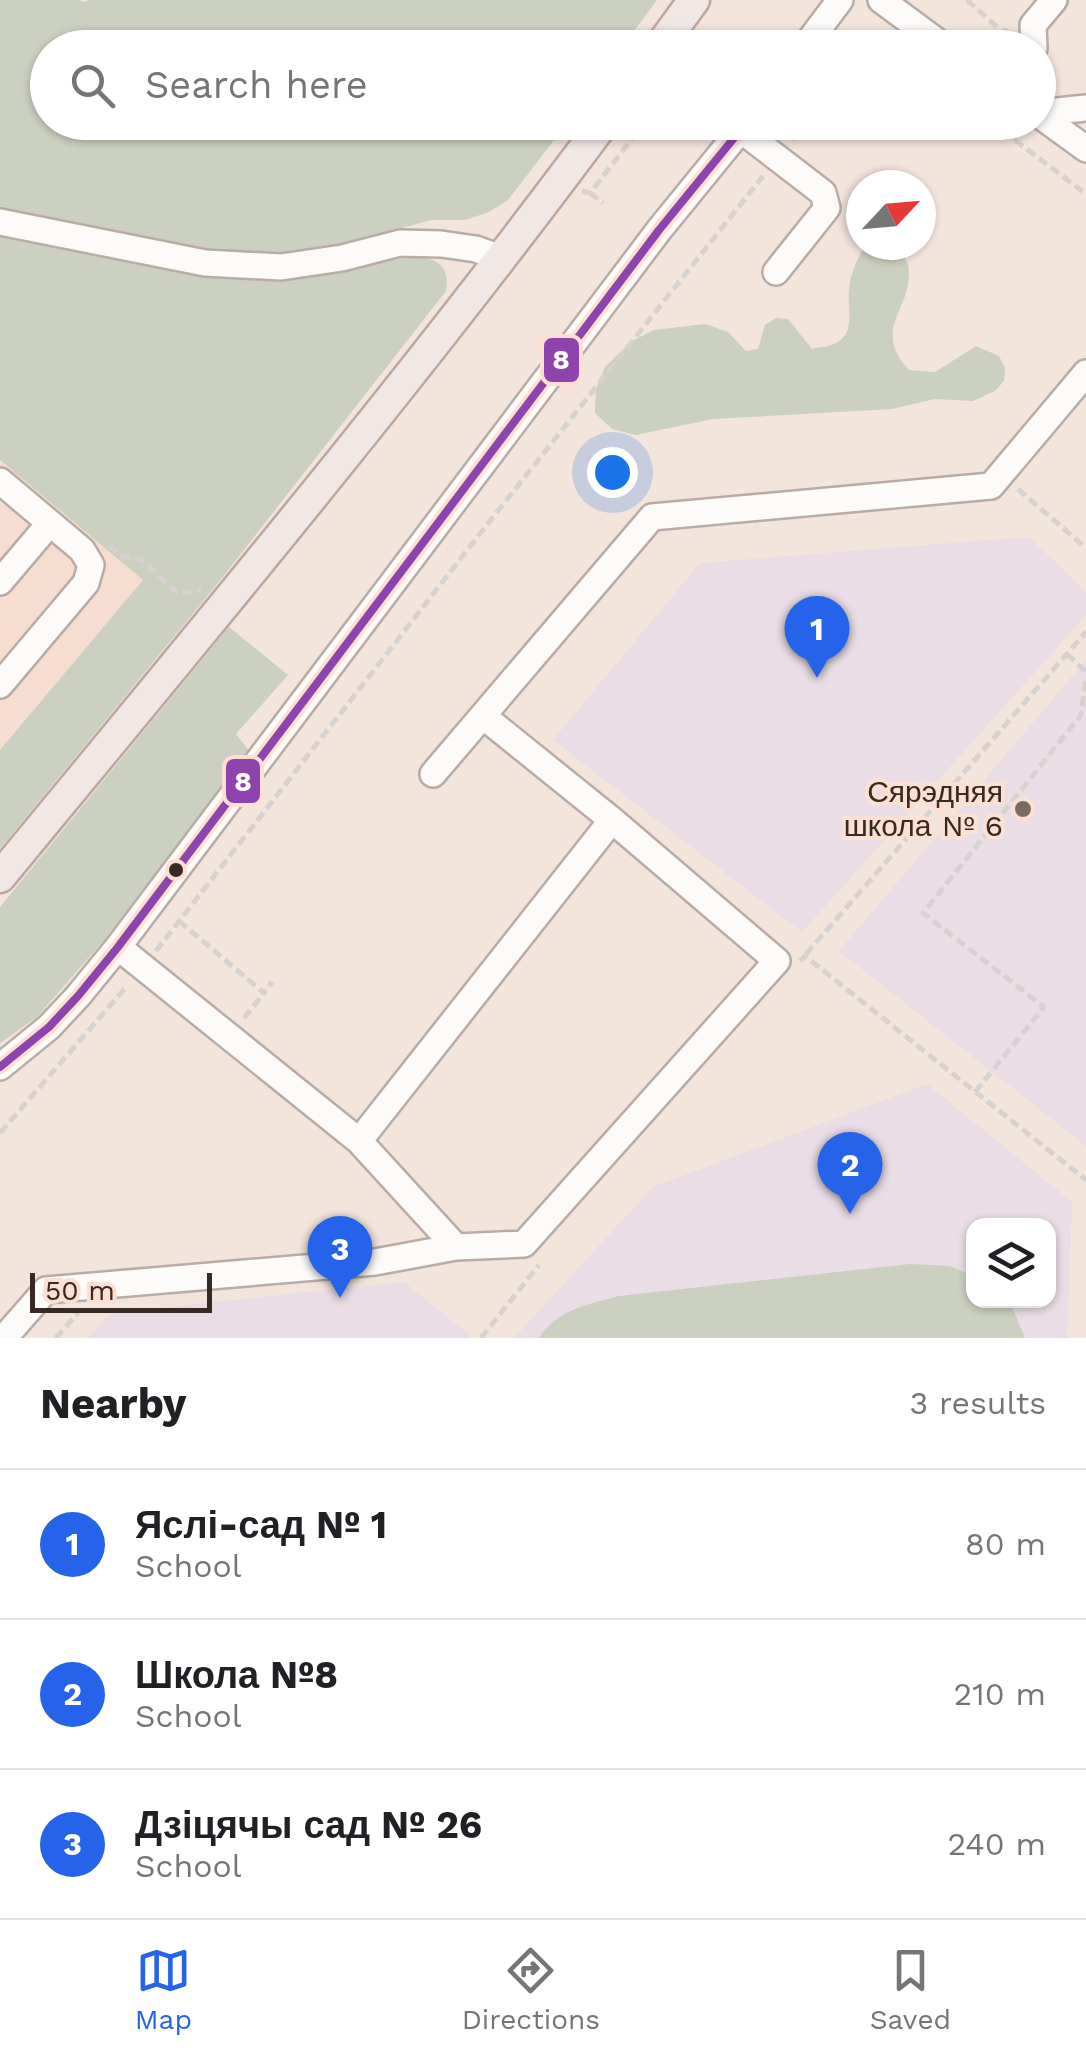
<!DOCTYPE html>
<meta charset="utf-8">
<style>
:root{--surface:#fff;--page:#f6f6f6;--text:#202124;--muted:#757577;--line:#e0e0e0;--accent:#2563eb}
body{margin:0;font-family:"Work Sans",sans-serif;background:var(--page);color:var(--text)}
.controls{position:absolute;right:30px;bottom:30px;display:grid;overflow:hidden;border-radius:20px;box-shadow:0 2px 8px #0004}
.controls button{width:90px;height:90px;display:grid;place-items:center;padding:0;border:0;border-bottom:2px solid var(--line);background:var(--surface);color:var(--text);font:50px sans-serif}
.compass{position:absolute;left:846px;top:170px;width:90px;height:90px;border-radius:50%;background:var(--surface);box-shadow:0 2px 8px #0004;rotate:64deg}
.scale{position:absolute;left:30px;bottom:25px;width:182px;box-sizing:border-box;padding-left:10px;border:5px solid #372923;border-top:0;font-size:28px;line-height:35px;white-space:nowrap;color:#372923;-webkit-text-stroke:8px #fde0d2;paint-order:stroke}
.you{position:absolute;left:612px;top:472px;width:35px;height:35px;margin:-25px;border:8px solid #fff;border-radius:50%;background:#1a73e8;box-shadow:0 0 0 15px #1a73e833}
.badge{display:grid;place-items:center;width:65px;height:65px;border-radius:50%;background:var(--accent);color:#fff;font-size:32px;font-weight:700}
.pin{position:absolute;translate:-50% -82px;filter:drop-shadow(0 2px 5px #0008)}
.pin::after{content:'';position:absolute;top:52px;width:35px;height:30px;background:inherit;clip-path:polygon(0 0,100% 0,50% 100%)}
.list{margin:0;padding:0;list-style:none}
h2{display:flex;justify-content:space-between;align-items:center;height:130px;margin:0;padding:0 40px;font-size:42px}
h2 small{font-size:32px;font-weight:400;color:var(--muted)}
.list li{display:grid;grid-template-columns:65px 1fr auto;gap:30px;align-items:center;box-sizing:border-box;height:150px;padding:0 40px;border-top:2px solid var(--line)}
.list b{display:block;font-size:38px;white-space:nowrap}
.list p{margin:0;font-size:32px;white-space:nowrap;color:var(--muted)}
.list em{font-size:32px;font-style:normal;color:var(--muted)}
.icon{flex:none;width:55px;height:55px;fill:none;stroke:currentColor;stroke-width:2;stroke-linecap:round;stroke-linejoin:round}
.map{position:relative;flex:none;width:1086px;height:1338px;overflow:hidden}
.search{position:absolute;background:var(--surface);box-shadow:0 2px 8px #0004;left:30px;right:30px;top:30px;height:110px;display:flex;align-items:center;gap:25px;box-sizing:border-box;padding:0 35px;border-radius:55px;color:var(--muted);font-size:38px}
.sheet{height:580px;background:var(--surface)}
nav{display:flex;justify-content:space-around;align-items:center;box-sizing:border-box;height:140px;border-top:2px solid var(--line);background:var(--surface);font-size:28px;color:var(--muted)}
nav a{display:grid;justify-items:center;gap:5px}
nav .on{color:var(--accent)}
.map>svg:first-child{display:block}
.built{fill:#f7ddd0}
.education{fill:#eadde5;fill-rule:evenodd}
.green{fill:#cbd0c0}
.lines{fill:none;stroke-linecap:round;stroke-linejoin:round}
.minor-casing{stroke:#b9aca6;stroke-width:30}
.major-casing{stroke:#bda7a0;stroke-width:35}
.path{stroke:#d7d2cf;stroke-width:5;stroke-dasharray:10 5;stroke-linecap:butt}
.minor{stroke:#fdfbfa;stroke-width:25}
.major{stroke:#f1e7e4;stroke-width:30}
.bus-1-casing{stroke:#fde0d2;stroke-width:15}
.bus-1{stroke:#8e44ad;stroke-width:8}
.poi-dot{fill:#796a64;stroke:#fde0d2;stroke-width:4}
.bus-dot{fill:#372923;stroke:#fde0d2;stroke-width:4}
.labels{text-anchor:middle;stroke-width:8;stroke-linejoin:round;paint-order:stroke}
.poi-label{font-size:30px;fill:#372923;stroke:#fde0d2;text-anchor:end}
.line-badge{stroke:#fde0d2;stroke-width:4}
.badge-label{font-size:28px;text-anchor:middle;font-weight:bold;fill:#fff}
</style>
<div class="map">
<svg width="1086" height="1338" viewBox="0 0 1086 1338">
<rect width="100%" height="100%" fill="#f3e4dc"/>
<path class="built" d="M 0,460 L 143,580 L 0,750 Z"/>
<path class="education" d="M 1029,537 L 1086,592 L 1086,615 L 802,932 L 553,740 L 700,563 Z
M 1086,660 L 1086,1146 L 839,951 Z
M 927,1084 L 1072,1202 L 1067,1338 L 514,1338 L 653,1187 ZM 974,1226 L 1048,1226 L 1048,1300 L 974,1300 Z
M 404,1282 L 470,1335 L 467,1338 L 88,1338 L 111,1313 Z"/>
<path class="green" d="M 0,0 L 79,0 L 84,2 L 89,0 L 657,0 L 622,47 L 48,48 L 48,122 L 567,123 L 508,200 L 489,212 L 465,220 L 431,220 L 338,245 L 281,255 L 207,251 L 0,209 Z
M 0,236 C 45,245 91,254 136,262 C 184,271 232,281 281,279 C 303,279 328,275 349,270 C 377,264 456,236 446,291 L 222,578 L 0,849 L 0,750 L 143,580 L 0,460 Z
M 866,245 L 895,245 C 900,251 906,258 908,265 C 916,307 869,328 909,370 L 935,372 L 976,346 L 999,356 L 1005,368 L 1004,381 L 995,391 L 973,401 L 935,399 L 892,409 L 713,419 L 636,435 L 612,429 L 595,413 L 596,389 L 605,367 L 632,341 L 654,330 L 705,324 L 728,332 L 746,351 L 758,349 L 765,325 L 776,318 L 788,319 L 812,349 C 819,347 829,347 836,343 C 856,333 847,308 849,290 C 850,276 857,257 866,245 Z
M 229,627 L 288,675 L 236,734 L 250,752 L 105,939 L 37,1017 L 0,1043 L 0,907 Z
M 910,1264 L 950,1266 L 973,1276 L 974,1300 L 1004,1301 L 1013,1309 L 1025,1338 L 539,1338 C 556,1310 589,1304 619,1296 Z"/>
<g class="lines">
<defs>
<path id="minor" d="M 881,0 L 946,48
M 804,48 L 840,0
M 1034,48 L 1033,25 L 1054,0
M 1038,113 L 1086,108
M 1038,114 L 1086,149
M 741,130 L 823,193 L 827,208 L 776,272
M 0,222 L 205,263 L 281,267 L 342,258 L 400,243 L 441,244 L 476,249 L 503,259
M 0,481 L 82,550 L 91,565 L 86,583 L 0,685
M 0,582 L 50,523
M 433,774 L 652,517 L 991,486 L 1086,373
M 0,1067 L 49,1027 L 78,996 L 118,947 L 659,230 L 747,122
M 359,1141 L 612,820
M 456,1247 L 524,1244 L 777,961 L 612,820 L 483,716
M 4,1338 L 46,1290 L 375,1262 L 456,1247 L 359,1141 L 118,947"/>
<path id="major" d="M 659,48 L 694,0
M 0,877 C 205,628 412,381 604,122"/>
</defs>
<use href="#minor" class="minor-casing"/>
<use href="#major" class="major-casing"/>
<path class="path" d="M 967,0 L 1004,33 L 1008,26
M 702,48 L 705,43
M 864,48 L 874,35 L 891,48
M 1038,76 L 1050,87
M 991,122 L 1086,194
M 791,140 L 805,122
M 582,191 L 590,193 L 645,122
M 590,193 L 603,203
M 1018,489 L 1086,548
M 109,546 L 122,556 L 141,559 L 175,591 L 188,593 L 201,589
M 1067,654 L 1086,672
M 179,921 L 264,993 L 272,982
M 156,951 L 475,540 L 763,176
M 806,954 L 1086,632
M 800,961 L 805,956 L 1086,1180
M 244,1018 L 264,993
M 975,1092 L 1044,1007 L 923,913 L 1081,715 L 1086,676
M 0,1133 L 127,986
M 56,1338 L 78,1313
M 481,1338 L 539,1265"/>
<use href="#minor" class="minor"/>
<use href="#major" class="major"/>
<defs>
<path id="bus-1" d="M 0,1067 L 49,1027 L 78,996 L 118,947 L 659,230 L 747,122"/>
</defs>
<use href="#bus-1" class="bus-1-casing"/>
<use href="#bus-1" class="bus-1"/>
</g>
<circle class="poi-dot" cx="1023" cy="809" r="10"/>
<circle class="bus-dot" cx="176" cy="870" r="9"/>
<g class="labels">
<g class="poi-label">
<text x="1003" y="802">Сярэдняя<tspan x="1003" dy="34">школа № 6</tspan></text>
</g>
</g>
<g class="line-badge">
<rect x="542" y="336" width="39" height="48" rx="10" fill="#8e44ad"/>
<rect x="224" y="757" width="38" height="48" rx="10" fill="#8e44ad"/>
</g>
<g class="badge-label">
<text x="561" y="369">8</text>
<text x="243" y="791">8</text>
</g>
</svg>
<div class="controls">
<button><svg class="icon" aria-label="layers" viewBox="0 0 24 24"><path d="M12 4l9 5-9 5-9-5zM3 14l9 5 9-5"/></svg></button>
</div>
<svg class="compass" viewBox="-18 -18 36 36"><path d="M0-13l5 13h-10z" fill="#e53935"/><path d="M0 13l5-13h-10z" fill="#757577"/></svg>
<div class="scale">50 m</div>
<div class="you"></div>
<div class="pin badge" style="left:817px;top:678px">1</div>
<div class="pin badge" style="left:850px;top:1214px">2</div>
<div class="pin badge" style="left:340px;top:1298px">3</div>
<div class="search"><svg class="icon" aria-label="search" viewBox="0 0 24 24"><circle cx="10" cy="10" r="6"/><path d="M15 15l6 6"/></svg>Search here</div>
</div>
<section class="sheet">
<h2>Nearby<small>3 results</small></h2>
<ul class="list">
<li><span class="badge">1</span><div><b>Яслі-сад № 1</b><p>School</p></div><em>80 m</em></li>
<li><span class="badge">2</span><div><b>Школа №8</b><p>School</p></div><em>210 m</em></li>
<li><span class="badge">3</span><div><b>Дзіцячы сад № 26</b><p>School</p></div><em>240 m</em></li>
</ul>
</section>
<nav>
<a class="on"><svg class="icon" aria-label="map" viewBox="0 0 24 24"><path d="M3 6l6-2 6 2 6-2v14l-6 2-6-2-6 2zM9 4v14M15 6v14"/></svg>Map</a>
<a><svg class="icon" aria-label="directions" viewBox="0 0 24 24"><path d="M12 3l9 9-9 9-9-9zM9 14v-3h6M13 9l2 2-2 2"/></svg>Directions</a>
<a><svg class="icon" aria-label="saved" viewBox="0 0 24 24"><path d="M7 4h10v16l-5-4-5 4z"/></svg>Saved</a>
</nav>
